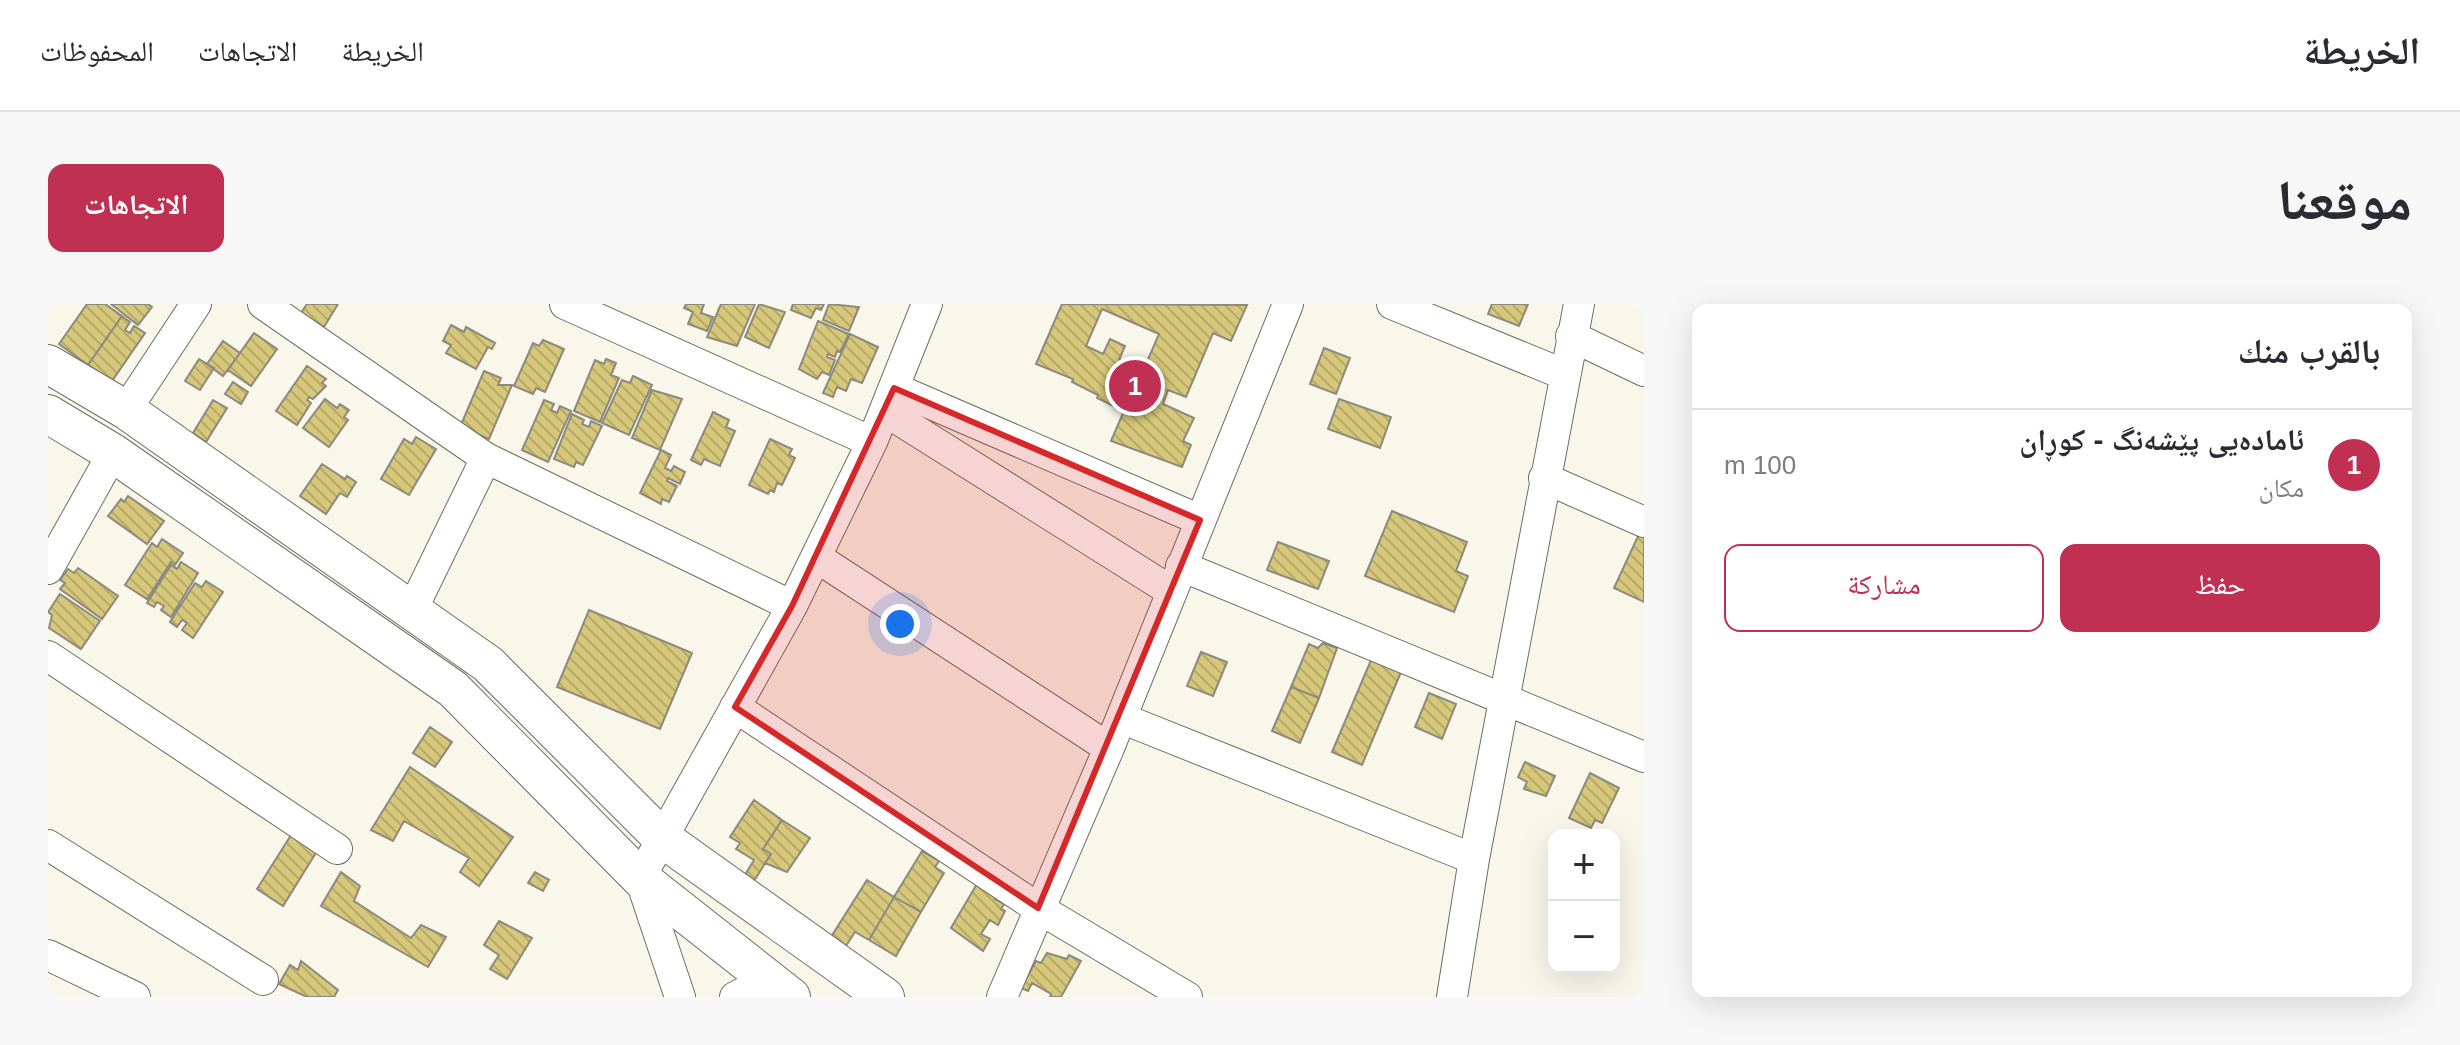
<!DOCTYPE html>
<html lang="ar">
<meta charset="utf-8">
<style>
:root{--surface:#fff;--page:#f7f7f7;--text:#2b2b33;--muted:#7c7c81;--line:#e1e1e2;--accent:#c03052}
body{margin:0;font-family:Helvetica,"Noto Naskh Arabic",sans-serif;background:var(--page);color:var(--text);direction:rtl}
.controls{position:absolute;right:24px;bottom:24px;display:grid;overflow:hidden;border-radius:16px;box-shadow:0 8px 32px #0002}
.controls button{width:72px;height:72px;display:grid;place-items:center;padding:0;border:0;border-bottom:2px solid var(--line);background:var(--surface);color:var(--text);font:40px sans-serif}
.you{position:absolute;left:852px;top:320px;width:28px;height:28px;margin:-20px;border:6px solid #fff;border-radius:50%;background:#1a73e8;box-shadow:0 0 0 12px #1a73e833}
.badge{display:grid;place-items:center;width:52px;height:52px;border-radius:50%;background:var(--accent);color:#fff;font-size:26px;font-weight:700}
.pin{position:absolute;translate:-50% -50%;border:4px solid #fff;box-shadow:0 2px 8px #0006}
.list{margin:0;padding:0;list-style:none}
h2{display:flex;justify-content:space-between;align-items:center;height:104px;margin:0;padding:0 32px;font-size:34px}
h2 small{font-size:26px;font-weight:400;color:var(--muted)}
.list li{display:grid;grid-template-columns:52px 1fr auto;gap:24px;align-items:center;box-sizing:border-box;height:112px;padding:0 32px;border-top:2px solid var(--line)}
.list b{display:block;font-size:30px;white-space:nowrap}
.list p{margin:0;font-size:26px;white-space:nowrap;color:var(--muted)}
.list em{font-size:26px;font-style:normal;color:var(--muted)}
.actions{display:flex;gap:16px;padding:24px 32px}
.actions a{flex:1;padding:18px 0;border:2px solid var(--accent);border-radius:16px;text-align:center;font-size:28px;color:var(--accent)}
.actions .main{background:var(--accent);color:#fff}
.map{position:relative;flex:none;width:1596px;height:693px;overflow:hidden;direction:ltr;border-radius:16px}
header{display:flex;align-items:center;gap:48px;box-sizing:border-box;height:112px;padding:0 40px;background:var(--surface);border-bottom:2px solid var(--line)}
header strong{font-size:38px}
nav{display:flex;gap:44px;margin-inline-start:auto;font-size:28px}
.intro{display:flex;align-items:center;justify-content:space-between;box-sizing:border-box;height:192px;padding:0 48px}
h1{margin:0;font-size:56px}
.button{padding:20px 36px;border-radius:16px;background:var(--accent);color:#fff;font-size:28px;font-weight:700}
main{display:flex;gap:48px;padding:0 48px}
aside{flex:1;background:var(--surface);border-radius:16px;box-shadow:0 8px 32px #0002}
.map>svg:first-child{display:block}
.building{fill:url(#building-back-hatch);stroke:#8c8a7e;stroke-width:2;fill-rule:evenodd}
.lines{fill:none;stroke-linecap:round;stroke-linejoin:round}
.minor-casing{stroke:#6f6d62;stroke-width:32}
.major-casing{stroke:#6f6d62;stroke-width:40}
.minor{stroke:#fff;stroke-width:30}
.major{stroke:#fff;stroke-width:38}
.marked{fill:#d62828;fill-opacity:0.2;stroke:#d62828;stroke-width:6;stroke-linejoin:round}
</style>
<header>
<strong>الخريطة</strong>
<nav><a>الخريطة</a><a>الاتجاهات</a><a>المحفوظات</a></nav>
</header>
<div class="intro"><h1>موقعنا</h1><a class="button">الاتجاهات</a></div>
<main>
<aside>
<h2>بالقرب منك<small></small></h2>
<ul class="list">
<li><span class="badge">1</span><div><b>ئامادەیی پێشەنگ - کوڕان</b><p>مكان</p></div><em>100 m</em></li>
</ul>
<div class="actions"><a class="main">حفظ</a><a>مشاركة</a></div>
</aside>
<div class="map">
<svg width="1596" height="693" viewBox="0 0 1596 693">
<defs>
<pattern id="building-back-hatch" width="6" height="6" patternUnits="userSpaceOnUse" patternTransform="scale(2)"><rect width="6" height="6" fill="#d6c77b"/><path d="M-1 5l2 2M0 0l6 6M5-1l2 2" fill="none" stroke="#b6aa69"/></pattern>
</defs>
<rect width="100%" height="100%" fill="#f9f7ea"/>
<path class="building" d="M 39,0 L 57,0 L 74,12 L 40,61 L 11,40 Z
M 63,0 L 100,0 L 104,3 L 90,21 Z
M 259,0 L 290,0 L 276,23 L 253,9 Z
M 638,0 L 656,0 L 653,9 L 665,13 L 659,27 L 640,20 L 645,8 L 636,4 Z
M 673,0 L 707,0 L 689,42 L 659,33 Z
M 711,0 L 737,8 L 721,44 L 697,33 Z
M 745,0 L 776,0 L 773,6 L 768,4 L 763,14 L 743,6 Z
M 781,0 L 811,3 L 801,27 L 775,16 Z
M 1014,0 L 1199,1 L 1183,37 L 1165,29 L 1138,93 L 1120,86 L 1115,100 L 1146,114 L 1135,137 L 1143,141 L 1134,163 L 1063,137 L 1076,107 L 1049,94 L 1050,91 L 1024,78 L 1025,75 L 988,60 ZM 1054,5 L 1111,30 L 1095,67 L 1071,56 L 1077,42 L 1062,35 L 1055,50 L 1038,42 Z
M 1444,0 L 1480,0 L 1471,22 L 1440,10 Z
M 74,12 L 82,18 L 77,26 L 82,29 L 86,22 L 97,29 L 64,77 L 40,61 Z
M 770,17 L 801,30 L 792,48 L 789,47 L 787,53 L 780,50 L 779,53 L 787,56 L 781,71 L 774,68 L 769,75 L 751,65 Z
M 403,21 L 416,28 L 418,23 L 447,39 L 444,45 L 440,43 L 428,65 L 398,49 L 403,41 L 395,37 Z
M 206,29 L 229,45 L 203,82 L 180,66 Z
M 802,30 L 830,43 L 814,79 L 803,75 L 798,87 L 789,83 L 785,93 L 775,89 Z
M 495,36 L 516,45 L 497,88 L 488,84 L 485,90 L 466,82 L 485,39 L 491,42 Z
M 175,37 L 192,49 L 175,72 L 159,60 Z
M 1276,44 L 1302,54 L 1288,90 L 1262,80 Z
M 151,55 L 166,64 L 152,86 L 137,77 Z
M 558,55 L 568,59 L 563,71 L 571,74 L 552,118 L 526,107 L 547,56 L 556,60 Z
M 259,62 L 278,75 L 274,79 L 278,82 L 265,95 L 261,93 L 259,96 L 263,99 L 249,121 L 228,107 Z
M 436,67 L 453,74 L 450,81 L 464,81 L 441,135 L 412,123 Z
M 585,72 L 604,81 L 581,131 L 554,119 L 574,76 L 582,79 Z
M 185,78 L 200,88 L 193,100 L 177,90 Z
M 604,86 L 634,95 L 612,146 L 584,134 Z
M 277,95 L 289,104 L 292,100 L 301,106 L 296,113 L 300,116 L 281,143 L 255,124 Z
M 1291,95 L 1343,113 L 1332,144 L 1280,125 Z
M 165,96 L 179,104 L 158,138 L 145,129 Z
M 496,96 L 506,100 L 503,106 L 509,109 L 512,102 L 523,107 L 500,158 L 474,146 Z
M 665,108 L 681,116 L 678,123 L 687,127 L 672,162 L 656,155 L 653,161 L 643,156 Z
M 524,110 L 536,116 L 534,120 L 541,123 L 543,117 L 554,122 L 535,161 L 528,158 L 526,163 L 506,155 Z
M 368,133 L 388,145 L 361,191 L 333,175 L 356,135 L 364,140 Z
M 722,135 L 744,145 L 741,151 L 747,154 L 734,181 L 729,179 L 726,188 L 722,186 L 720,190 L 701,181 Z
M 613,146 L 623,151 L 617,164 L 623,167 L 626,162 L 637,168 L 632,180 L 620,174 L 619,177 L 629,182 L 621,198 L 614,195 L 613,200 L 592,189 Z
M 274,160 L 297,175 L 299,172 L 308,178 L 299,193 L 292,189 L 278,210 L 252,192 Z
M 80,192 L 116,217 L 99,240 L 60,212 L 73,195 L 76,198 Z
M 1344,207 L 1419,238 L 1408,267 L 1420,272 L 1406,308 L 1317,272 Z
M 1591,230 L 1596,232 L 1596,298 L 1566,284 Z
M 114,235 L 135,249 L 127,261 L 123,258 L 99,295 L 77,281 L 104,239 L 109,243 Z
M 1230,238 L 1281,257 L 1270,285 L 1219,266 Z
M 133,258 L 150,269 L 123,313 L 113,306 L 116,302 L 109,298 L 106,303 L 99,299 L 123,261 L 129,265 Z
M 30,264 L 70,292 L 54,315 L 12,285 L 17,279 L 12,276 L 20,265 L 26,269 Z
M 158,277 L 175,288 L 145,334 L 134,326 L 139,319 L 134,316 L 129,323 L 122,318 L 147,279 L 154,283 Z
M 12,290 L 52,317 L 33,345 L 1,324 L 4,311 L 0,308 Z
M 541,306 L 644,349 L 612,425 L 509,383 Z
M 1275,339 L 1289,344 L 1271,394 L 1243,383 L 1261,340 L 1270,344 Z
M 1153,348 L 1179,358 L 1165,392 L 1139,382 Z
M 1323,356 L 1353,368 L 1314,461 L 1284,448 Z
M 1243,383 L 1271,394 L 1252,439 L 1224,427 Z
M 1381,389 L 1408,400 L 1394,435 L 1367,423 Z
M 382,423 L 404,438 L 387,463 L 365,449 Z
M 1477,458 L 1507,472 L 1498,492 L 1476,485 L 1479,478 L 1470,473 Z
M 362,463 L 465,533 L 431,582 L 412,568 L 421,554 L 356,517 L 345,537 L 323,526 Z
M 1542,469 L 1571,484 L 1554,519 L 1547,516 L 1543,524 L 1521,514 Z
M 706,496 L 734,516 L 715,545 L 723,550 L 704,580 L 695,574 L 706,556 L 688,545 L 692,539 L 682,533 Z
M 734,516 L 762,534 L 739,568 L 717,559 L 723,550 L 715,545 Z
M 243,531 L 269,547 L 235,602 L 209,585 Z
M 874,547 L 891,557 L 887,563 L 896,569 L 873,608 L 846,593 Z
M 293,568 L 312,582 L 306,597 L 363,634 L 373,621 L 398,633 L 380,663 L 273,602 Z
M 487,568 L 501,576 L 495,587 L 480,579 Z
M 819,576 L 846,593 L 821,636 L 807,628 L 798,642 L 783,633 Z
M 930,578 L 950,589 L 947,595 L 956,600 L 953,605 L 957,607 L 950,621 L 942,616 L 933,630 L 942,635 L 935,647 L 903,624 Z
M 846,593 L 873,608 L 848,652 L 821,636 Z
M 451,617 L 484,634 L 459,675 L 442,665 L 451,651 L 436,641 Z
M 999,649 L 1019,655 L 1021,651 L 1033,657 L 1013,693 L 1002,693 L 1003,690 L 984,679 L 980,687 L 973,684 L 988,657 L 993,659 Z
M 253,657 L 290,686 L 286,693 L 259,693 L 231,680 L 242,661 L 250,666 Z"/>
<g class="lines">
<defs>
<path id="minor" d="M 215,0 L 438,154 L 744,302
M 517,0 L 824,138
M 1344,0 L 1515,70
M 1523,32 L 1596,67
M 846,84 L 1152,216
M 78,106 L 148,0
M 837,107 L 1123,287
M 1496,174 L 1596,218
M 768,253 L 1061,444
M 1133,262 L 1596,453
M 0,265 L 65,149
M 364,306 L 438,154
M 0,352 L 289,545
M 687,403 L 990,604 L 1139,693
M 1073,414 L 1426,555
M 0,541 L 215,676
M 0,651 L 87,693
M 632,693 L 592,574 L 744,302 L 824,138 L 879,0
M 687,693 L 700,686 L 726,681
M 954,693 L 1061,444 L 1240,0
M 1404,693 L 1426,555 L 1531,0"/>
<path id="major" d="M 0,60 L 78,106 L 440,360 L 614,534 L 837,693
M 0,110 L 65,149 L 405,385 L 592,574 L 743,693"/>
</defs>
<use href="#minor" class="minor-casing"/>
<use href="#major" class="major-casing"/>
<use href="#minor" class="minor"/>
<use href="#major" class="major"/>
</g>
<path class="marked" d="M 846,84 L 1152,216 L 990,604 L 687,403 L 744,302 Z"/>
</svg>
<div class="controls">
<button>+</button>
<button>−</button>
</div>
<div class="you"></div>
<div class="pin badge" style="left:1087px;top:82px">1</div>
</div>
</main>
